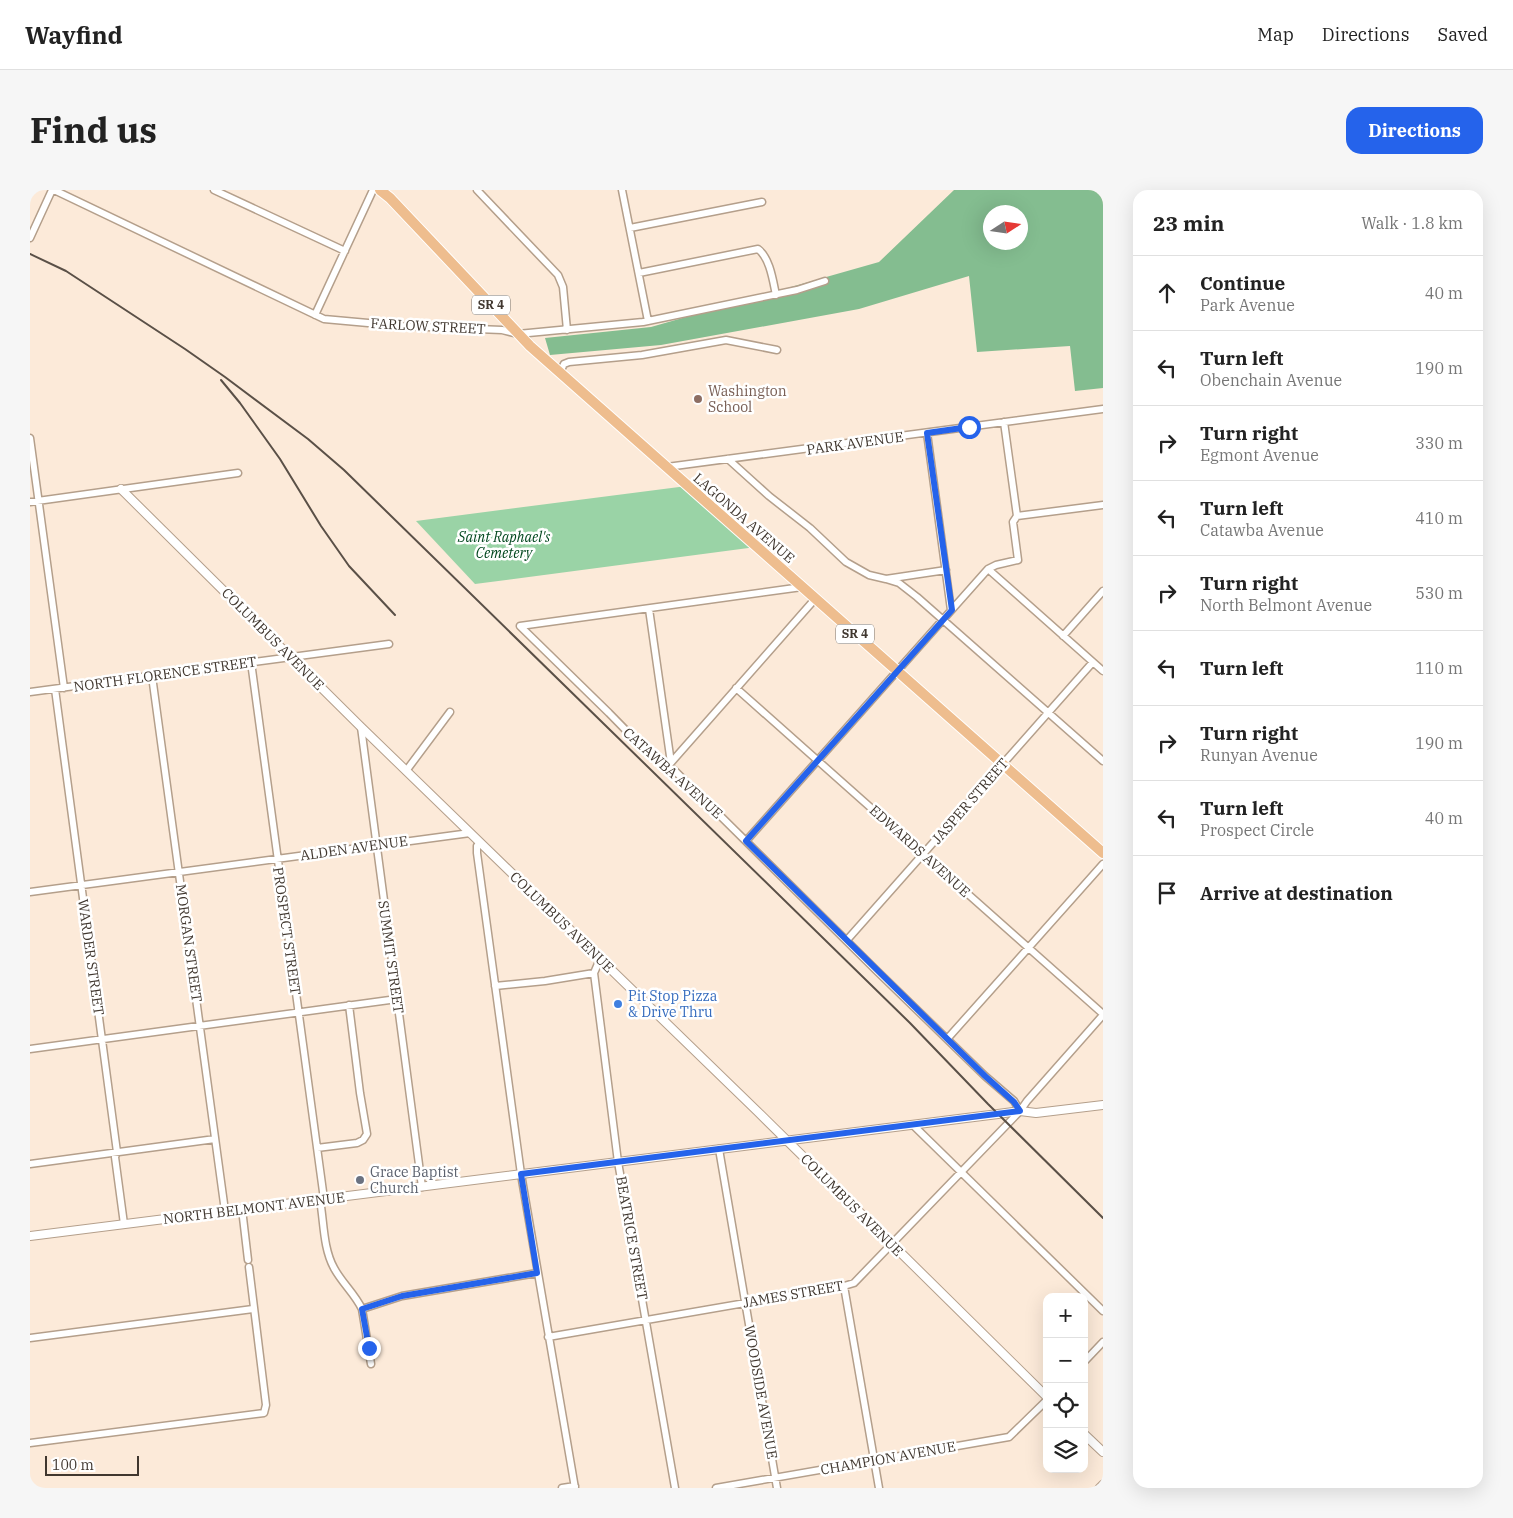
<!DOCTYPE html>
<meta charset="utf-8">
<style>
:root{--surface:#fff;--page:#f6f6f6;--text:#222;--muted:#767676;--line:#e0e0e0;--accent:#2563eb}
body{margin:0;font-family:"IBM Plex Serif",serif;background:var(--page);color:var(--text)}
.controls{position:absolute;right:15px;bottom:15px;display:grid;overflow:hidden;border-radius:10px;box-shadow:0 5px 20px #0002}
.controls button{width:45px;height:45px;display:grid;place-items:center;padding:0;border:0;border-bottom:1px solid var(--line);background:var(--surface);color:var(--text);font:25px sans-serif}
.compass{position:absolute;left:953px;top:15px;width:45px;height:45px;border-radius:50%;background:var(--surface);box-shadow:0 5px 20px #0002;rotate:78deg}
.scale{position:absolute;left:15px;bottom:12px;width:94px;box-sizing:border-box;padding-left:5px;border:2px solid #40372f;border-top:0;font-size:14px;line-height:18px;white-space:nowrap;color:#40372f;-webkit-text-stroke:4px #fff;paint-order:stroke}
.stop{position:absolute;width:15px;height:15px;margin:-11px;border:4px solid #2563eb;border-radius:50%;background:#fff}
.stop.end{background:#2563eb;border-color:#fff;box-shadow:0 1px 5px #0008}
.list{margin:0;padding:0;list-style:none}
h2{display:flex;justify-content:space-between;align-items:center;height:65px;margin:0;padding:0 20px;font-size:21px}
h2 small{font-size:16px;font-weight:400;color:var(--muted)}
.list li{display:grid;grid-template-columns:32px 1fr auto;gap:15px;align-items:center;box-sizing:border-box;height:75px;padding:0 20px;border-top:1px solid var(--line)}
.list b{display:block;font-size:19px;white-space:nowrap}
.list p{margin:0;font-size:16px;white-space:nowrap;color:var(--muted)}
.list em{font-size:16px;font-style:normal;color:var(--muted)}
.icon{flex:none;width:28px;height:28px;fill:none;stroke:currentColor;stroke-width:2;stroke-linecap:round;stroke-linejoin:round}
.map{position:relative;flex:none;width:1073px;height:1298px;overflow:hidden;border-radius:15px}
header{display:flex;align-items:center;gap:30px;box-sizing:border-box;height:70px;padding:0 25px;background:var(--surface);border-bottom:1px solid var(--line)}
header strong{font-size:24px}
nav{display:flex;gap:28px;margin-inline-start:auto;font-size:18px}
.intro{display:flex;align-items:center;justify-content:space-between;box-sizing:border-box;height:120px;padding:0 30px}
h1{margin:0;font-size:35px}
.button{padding:12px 22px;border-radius:15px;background:var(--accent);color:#fff;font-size:18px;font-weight:700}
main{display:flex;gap:30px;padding:0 30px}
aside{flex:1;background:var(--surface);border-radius:15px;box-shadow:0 5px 20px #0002}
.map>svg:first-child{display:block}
.green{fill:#9ad3a6}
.forest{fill:#84bd90;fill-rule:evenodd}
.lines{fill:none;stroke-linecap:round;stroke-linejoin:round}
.minor-casing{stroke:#b49f8b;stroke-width:9}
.tertiary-casing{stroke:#b49f8b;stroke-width:10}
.primary-casing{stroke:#fff;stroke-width:12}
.minor{stroke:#fff;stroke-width:6}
.tertiary{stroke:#fff;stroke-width:8}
.primary{stroke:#eebd8e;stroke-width:10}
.rail{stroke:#5a5047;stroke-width:2}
.route{stroke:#2563eb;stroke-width:6}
.education-dot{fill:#8d6e63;stroke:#fff;stroke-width:2}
.shop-dot{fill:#3f7fe0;stroke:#fff;stroke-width:2}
.worship-dot{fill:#6b7280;stroke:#fff;stroke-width:2}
.labels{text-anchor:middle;stroke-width:5;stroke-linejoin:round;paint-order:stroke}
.shield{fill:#fff;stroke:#79736d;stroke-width:1}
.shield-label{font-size:12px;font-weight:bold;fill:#40372f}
.street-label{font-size:14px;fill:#40372f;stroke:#fff}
.education-label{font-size:14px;fill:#785e54;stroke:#fff;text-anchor:start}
.park-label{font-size:14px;font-style:italic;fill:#02471e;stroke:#fff}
.shop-label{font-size:14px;fill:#366cbe;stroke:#fff;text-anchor:start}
.worship-label{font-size:14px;fill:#5b616d;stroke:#fff;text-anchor:start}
</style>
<header>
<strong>Wayfind</strong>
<nav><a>Map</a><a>Directions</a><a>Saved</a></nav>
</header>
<div class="intro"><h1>Find us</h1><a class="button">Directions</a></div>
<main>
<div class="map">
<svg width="1073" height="1298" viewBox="0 0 1073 1298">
<rect width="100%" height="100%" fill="#fcead9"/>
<path class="green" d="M 657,296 L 726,357 L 445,394 L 386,331 Z"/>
<path class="forest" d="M 924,0 L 1073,0 L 1073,198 L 1045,201 L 1040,156 L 947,162 L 939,86 L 829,119 L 631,155 L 520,165 L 515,148 L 621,137 L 849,72 ZM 961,22 L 991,22 L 991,52 L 961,52 Z"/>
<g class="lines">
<defs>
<path id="minor" d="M 24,0 L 294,129 L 371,136 L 472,140 L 488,144 L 613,132 L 767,100 L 795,91
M 184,0 L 315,61
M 447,0 L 528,85 L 533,97 L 537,140
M 592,0 L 618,131
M 600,38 L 732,12
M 0,48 L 22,0
M 609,83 L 728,59 C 740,68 743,91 746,105
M 285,125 L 343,0
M 530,182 L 534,174 L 539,172 L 612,165 L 696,150 L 747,160
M 974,232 L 987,326
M 897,243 L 921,420
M 0,248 L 34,498
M 698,269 L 739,306 L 780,338 L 816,372 L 839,385 L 856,389 L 916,380
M 637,277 L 1073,219
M 0,312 L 208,283
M 987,326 L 1073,315
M 958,379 L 1073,481
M 856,389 L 869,393 L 887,407 L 1073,571
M 772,397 L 490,436 L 579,523 L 623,568 L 644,580 L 848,782 L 955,886 L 984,911 L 990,921
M 619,419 L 641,573
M 1033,446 L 1073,401
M 221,472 L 294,1009
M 122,486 L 195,1021
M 706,498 L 1073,824
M 25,499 L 87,962 L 85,967 L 94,1034
M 0,502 L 359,454
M 331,537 L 392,997
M 638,576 L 785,409
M 376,581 L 420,522
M 716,651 L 958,379 L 966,375 L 988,370 L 983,332 L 987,326
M 450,652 L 447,656 L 447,663 L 491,984 L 545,1298
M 0,702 L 440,643
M 817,750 L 1063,472
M 570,769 L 564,783 L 588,972 L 645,1298
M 465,796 L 515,791 L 564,783
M 918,848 L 1073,674
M 0,859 L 367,809
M 883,935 L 1073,1121
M 287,958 L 327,953 L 333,950 L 337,944 L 330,903 L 319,815
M 689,959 L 747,1298
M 0,974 L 185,949
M 290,1010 C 294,1032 293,1058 304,1078 C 312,1093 325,1104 332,1119 L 341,1174
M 212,1019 L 218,1070
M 814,1096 L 849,1298
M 332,1119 L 372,1106 L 507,1083
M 518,1147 L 814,1096 L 824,1093 L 990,921 L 997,911 L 1073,825
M 0,1148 L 223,1119
M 1054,1172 L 1073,1152
M 0,1253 L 234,1223 L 236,1215 L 219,1077
M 532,1298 L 545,1296
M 686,1298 L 979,1247 L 1017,1210
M 1069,1298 L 1073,1294"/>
<path id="tertiary" d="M 91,299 L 331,537 L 727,921 L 1017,1207
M 0,1046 L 968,924 L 990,921 L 1006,923 L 1073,915
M 1054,1244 L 1073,1262"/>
<path id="primary" d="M 350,0 L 360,8 L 500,156 L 1073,663"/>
</defs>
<use href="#minor" class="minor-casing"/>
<use href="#tertiary" class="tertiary-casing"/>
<use href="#primary" class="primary-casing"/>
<use href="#minor" class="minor"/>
<use href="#tertiary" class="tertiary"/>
<use href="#primary" class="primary"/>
<path class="rail" d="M 0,64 L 36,81 L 155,159 L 195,187 L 278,249 L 314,280 L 880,833 L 958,914 L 1073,1028
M 191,190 L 210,213 L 250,269 L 291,336 L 319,376 L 365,425"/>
</g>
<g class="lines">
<path class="route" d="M 339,1158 L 332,1119 L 372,1106 L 507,1083 L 491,984 L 990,921 L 984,912 L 955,886 L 716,651 L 922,420 L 897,243 L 939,237"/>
</g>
<circle class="education-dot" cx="668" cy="209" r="5"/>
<circle class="shop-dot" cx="588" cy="814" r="5"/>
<circle class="worship-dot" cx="330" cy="990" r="5"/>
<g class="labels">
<g class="shield">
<rect x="442" y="105.5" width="38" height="19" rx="4"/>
<rect x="806" y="434.5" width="38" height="19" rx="4"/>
</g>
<g class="shield-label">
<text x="461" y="119">SR 4</text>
<text x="825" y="448">SR 4</text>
</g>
<g class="street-label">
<text transform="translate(398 136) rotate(3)" y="5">FARLOW STREET</text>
<text transform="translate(825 253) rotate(-8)" y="5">PARK AVENUE</text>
<text transform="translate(714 328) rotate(41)" y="5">LAGONDA AVENUE</text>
<text transform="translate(243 449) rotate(45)" y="5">COLUMBUS AVENUE</text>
<text transform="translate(135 484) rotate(-8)" y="5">NORTH FLORENCE STREET</text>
<text transform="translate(643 583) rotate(42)" y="5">CATAWBA AVENUE</text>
<text transform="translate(940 611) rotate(-49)" y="5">JASPER STREET</text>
<text transform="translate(324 658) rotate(-8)" y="5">ALDEN AVENUE</text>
<text transform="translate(890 661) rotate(42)" y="5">EDWARDS AVENUE</text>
<text transform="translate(532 732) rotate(44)" y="5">COLUMBUS AVENUE</text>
<text transform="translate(257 741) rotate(82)" y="5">PROSPECT STREET</text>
<text transform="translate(159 753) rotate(82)" y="5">MORGAN STREET</text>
<text transform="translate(61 767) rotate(82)" y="5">WARDER STREET</text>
<text transform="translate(361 767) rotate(82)" y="5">SUMMIT STREET</text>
<text transform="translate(822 1015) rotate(45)" y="5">COLUMBUS AVENUE</text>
<text transform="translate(224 1018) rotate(-7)" y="5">NORTH BELMONT AVENUE</text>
<text transform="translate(602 1048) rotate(80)" y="5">BEATRICE STREET</text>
<text transform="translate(763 1104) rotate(-10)" y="5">JAMES STREET</text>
<text transform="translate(731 1202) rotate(80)" y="5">WOODSIDE AVENUE</text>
<text transform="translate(858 1268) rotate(-10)" y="5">CHAMPION AVENUE</text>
</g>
<g class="education-label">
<text x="678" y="206">Washington<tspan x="678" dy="16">School</tspan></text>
</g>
<g class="park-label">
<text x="474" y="352">Saint Raphael's<tspan x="474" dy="16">Cemetery</tspan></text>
</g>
<g class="shop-label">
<text x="598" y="811">Pit Stop Pizza<tspan x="598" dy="16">&amp; Drive Thru</tspan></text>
</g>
<g class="worship-label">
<text x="340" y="987">Grace Baptist<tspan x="340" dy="16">Church</tspan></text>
</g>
</g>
</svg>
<div class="controls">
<button>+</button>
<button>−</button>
<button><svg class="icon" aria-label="locate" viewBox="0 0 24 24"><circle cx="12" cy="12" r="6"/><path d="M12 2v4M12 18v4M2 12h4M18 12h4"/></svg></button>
<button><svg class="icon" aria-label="layers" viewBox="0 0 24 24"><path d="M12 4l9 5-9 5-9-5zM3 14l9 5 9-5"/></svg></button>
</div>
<svg class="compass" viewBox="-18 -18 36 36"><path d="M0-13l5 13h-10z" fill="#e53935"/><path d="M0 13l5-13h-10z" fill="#767676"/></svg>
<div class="scale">100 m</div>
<div class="stop" style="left:939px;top:237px"></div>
<div class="stop end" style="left:339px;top:1158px"></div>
</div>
<aside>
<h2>23 min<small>Walk · 1.8 km</small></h2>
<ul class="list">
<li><svg class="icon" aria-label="ahead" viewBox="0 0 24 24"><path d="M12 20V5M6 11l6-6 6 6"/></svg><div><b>Continue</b><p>Park Avenue</p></div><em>40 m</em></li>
<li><svg class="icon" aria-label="left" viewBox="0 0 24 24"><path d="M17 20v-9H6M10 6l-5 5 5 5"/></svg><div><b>Turn left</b><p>Obenchain Avenue</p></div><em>190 m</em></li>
<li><svg class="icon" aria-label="right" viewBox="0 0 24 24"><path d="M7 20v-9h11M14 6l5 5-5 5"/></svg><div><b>Turn right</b><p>Egmont Avenue</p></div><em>330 m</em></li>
<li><svg class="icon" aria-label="left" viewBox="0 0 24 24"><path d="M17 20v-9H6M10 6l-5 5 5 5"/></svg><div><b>Turn left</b><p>Catawba Avenue</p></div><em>410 m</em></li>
<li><svg class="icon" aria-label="right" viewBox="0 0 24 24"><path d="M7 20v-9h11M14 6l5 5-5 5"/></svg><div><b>Turn right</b><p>North Belmont Avenue</p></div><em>530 m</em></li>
<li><svg class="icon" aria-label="left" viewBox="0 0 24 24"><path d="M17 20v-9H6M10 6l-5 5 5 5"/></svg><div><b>Turn left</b></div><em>110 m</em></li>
<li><svg class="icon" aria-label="right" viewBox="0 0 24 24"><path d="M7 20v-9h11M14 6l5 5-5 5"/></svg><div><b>Turn right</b><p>Runyan Avenue</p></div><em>190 m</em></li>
<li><svg class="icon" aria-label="left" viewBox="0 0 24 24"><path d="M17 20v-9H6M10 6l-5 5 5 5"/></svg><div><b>Turn left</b><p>Prospect Circle</p></div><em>40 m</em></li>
<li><svg class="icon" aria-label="arrive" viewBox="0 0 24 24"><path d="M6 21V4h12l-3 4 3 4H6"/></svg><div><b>Arrive at destination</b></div></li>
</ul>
</aside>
</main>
